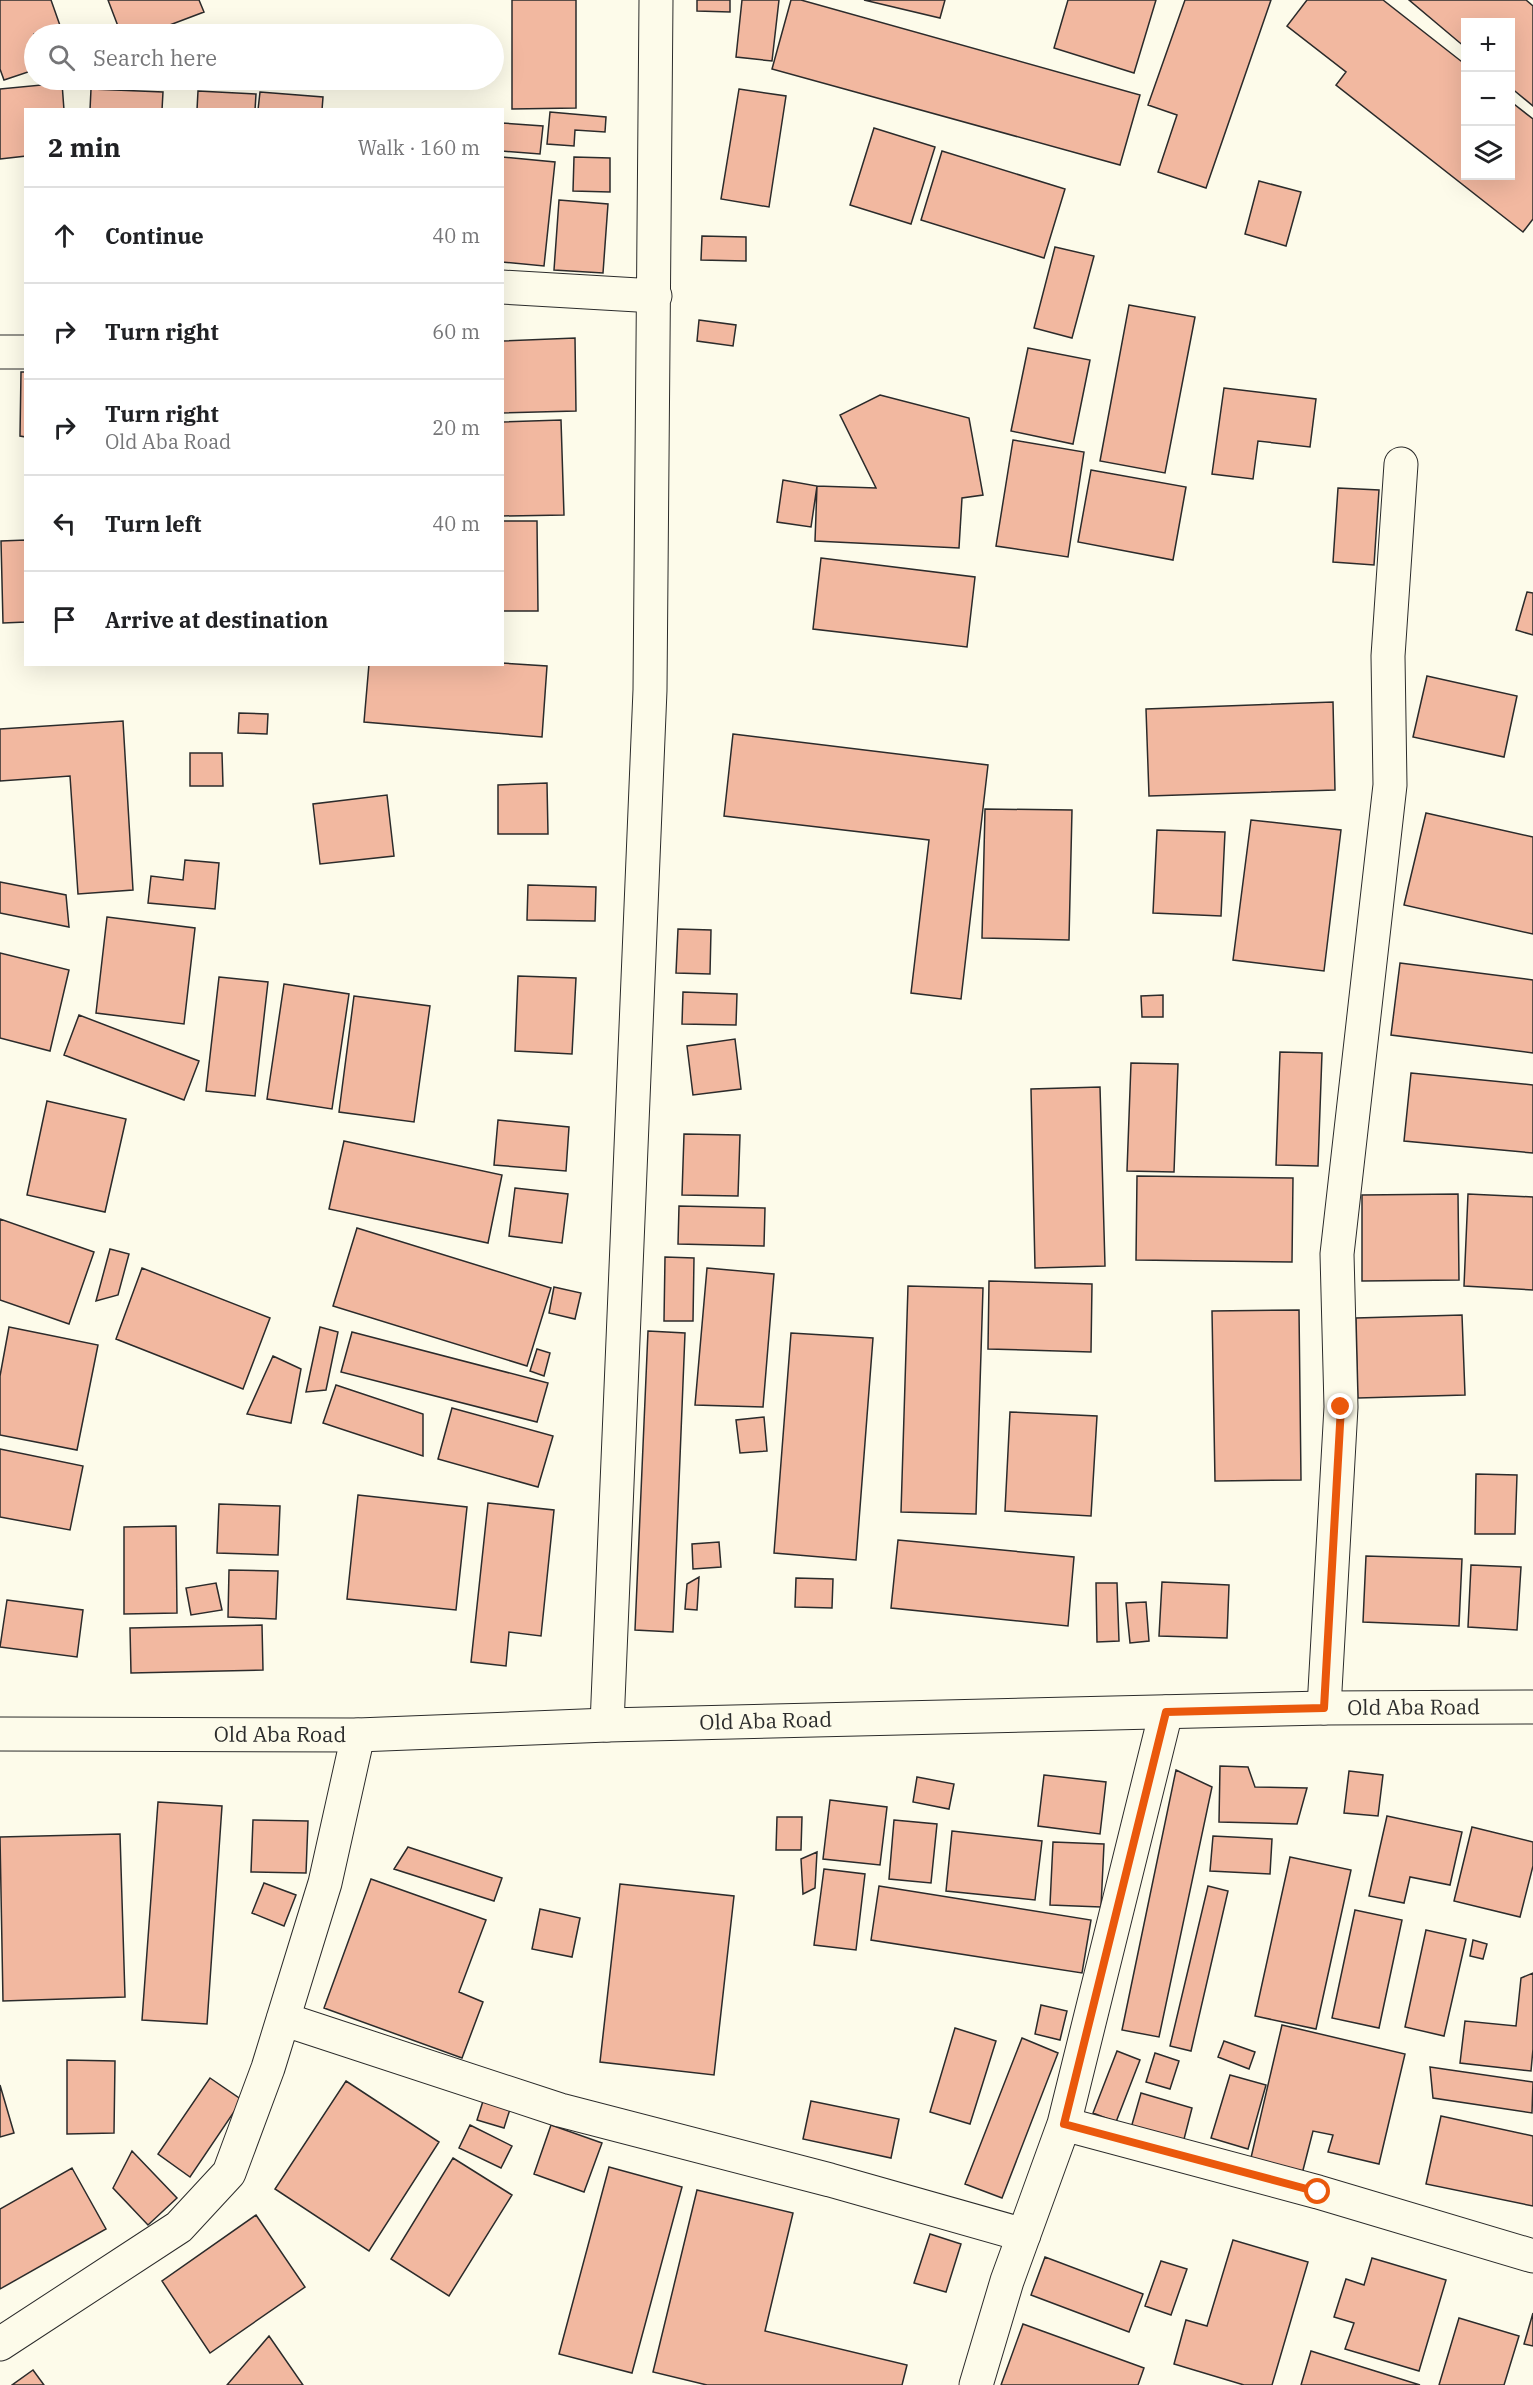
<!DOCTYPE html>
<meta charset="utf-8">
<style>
:root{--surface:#fff;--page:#f2f2f2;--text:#202124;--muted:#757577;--line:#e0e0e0}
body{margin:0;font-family:"IBM Plex Serif",serif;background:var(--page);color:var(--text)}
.controls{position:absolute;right:18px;top:18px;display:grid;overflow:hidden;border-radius:0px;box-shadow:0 6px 24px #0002}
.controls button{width:54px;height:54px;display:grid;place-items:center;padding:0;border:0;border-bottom:2px solid var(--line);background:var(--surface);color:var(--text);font:30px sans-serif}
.stop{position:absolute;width:18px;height:18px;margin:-14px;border:4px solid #ea580c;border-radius:50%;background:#fff}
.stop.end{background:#ea580c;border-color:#fff;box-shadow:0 2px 6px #0008}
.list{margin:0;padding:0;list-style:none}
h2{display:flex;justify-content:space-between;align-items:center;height:78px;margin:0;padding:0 24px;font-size:26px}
h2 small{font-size:20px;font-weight:400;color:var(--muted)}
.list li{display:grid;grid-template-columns:39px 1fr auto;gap:18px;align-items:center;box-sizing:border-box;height:96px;padding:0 24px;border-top:2px solid var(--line)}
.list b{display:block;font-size:22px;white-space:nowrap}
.list p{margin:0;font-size:20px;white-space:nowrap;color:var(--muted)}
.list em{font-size:20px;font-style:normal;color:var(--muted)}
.icon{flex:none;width:33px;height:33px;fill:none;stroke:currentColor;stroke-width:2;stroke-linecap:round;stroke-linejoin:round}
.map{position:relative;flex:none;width:1533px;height:2385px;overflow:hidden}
.search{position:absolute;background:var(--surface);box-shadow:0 6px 24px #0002;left:24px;top:24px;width:480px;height:66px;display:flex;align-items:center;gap:15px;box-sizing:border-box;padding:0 21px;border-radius:33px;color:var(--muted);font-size:22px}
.panel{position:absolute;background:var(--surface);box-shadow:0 6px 24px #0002;left:24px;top:108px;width:480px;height:558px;border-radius:0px}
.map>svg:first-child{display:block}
.building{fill:#f2b8a0;stroke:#2b2b2b;stroke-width:1.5}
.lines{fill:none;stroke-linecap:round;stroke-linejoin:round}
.minor-casing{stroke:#2b2b2b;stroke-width:35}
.major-casing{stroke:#2b2b2b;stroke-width:35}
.minor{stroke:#fdfbea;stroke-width:33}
.major{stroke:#fdfbea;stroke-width:33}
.route{stroke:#ea580c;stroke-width:8}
.labels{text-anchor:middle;stroke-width:4.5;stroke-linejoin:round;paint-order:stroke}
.street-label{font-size:21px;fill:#2b2b2b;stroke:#fdfbea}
</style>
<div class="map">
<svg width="1533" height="2385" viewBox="0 0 1533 2385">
<rect width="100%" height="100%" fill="#fdfbea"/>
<path class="building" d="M 0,0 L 51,0 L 63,34 L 34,34 L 34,70 L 4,80 L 0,69 Z
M 108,0 L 199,0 L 204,12 L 146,34 L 121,34 Z
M 512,0 L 576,0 L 576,108 L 512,109 Z
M 697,0 L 730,0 L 730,12 L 697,11 Z
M 742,0 L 779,0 L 772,61 L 736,57 Z
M 791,0 L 801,0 L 1140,95 L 1120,165 L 772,69 Z
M 864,0 L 945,0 L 940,18 Z
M 1068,0 L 1156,0 L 1134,73 L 1054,48 Z
M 1185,0 L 1271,0 L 1206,188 L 1158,172 L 1177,115 L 1148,105 Z
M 1307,0 L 1383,0 L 1466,65 L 1466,176 L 1510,176 L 1510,101 L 1533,119 L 1533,219 L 1523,232 L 1336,85 L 1346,72 L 1287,26 Z
M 1409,0 L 1526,0 L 1533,6 L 1533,106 L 1510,87 L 1510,22 L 1466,22 L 1466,48 Z
M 62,83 L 64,110 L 26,110 L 26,156 L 0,159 L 0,89 Z
M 91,89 L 163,92 L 162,110 L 90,110 Z
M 739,89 L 786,96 L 769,207 L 721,199 Z
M 198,91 L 256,94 L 255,110 L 197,110 Z
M 260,92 L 323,97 L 322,110 L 258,110 Z
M 550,112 L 606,117 L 605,132 L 575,130 L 574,146 L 547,144 Z
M 502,123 L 543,126 L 540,154 L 502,151 Z
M 874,128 L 935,147 L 911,224 L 850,205 Z
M 942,151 L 1065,189 L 1044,258 L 921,220 Z
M 502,157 L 555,162 L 544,266 L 502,262 Z
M 574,157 L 610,158 L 610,192 L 573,191 Z
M 1259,181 L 1301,192 L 1286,246 L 1245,234 Z
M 559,200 L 608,204 L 603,273 L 554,270 Z
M 702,236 L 746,237 L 746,261 L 701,260 Z
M 1055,247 L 1094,256 L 1072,338 L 1034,328 Z
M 1129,305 L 1195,317 L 1165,473 L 1100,461 Z
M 699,320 L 736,325 L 733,346 L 697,341 Z
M 575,338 L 576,411 L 502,413 L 502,341 Z
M 1028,348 L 1090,360 L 1073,444 L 1011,431 Z
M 21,372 L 26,372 L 26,437 L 20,436 Z
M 1224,388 L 1316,399 L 1310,447 L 1258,441 L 1253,479 L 1212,474 Z
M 880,395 L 969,418 L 983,495 L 962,498 L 959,548 L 815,541 L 817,486 L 876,488 L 840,415 Z
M 561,420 L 564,515 L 502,516 L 502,422 Z
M 1013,440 L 1084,452 L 1068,557 L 996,546 Z
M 1091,470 L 1186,487 L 1173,560 L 1078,542 Z
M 783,480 L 817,486 L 811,527 L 777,522 Z
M 1338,488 L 1379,490 L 1374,565 L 1333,562 Z
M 502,521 L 537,521 L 538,611 L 502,611 Z
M 26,540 L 26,622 L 3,623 L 1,541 Z
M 821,558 L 975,577 L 967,647 L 813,629 Z
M 1527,592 L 1533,593 L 1533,635 L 1516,630 Z
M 502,663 L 547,666 L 542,737 L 364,722 L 369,664 L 502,664 Z
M 1427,676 L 1517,696 L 1504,757 L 1413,737 Z
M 1333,702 L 1335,790 L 1149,796 L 1146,709 Z
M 239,713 L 268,714 L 267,734 L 238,733 Z
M 123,721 L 133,890 L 78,894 L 70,776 L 0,781 L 0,729 Z
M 733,734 L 988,765 L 961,999 L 911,993 L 929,840 L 724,816 Z
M 190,753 L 222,753 L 223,786 L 190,786 Z
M 547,783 L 548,834 L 498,834 L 498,785 Z
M 387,795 L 394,856 L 320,864 L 313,804 Z
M 985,809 L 1072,810 L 1069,940 L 982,938 Z
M 1426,813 L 1533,837 L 1533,934 L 1404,905 Z
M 1251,820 L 1341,830 L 1324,971 L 1233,960 Z
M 1157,830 L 1225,832 L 1221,916 L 1153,913 Z
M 185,860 L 219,863 L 215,909 L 148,903 L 151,876 L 183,880 Z
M 0,882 L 66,895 L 69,927 L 0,913 Z
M 528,885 L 596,887 L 595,921 L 527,920 Z
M 107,917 L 195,928 L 184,1024 L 96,1013 Z
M 678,929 L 711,930 L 710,974 L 676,973 Z
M 0,953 L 69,970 L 50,1051 L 0,1038 Z
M 1400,963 L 1533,980 L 1533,1053 L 1391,1035 Z
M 518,976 L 576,978 L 572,1054 L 515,1051 Z
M 219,977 L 268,982 L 255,1096 L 206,1091 Z
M 284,984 L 349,994 L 332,1109 L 267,1099 Z
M 683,992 L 737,994 L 736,1025 L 682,1024 Z
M 1163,995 L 1163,1017 L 1142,1017 L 1141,996 Z
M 354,996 L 430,1006 L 414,1122 L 339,1112 Z
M 79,1015 L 199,1061 L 184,1100 L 64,1055 Z
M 735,1039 L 741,1089 L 693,1095 L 687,1046 Z
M 1280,1052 L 1322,1053 L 1318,1166 L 1276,1165 Z
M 1131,1063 L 1178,1064 L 1174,1172 L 1127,1171 Z
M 1411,1073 L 1533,1085 L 1533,1153 L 1404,1141 Z
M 1100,1087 L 1105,1266 L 1035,1268 L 1031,1089 Z
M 47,1101 L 126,1119 L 105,1212 L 27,1195 Z
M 498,1120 L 569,1127 L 566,1171 L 494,1165 Z
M 684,1134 L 740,1135 L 738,1196 L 682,1195 Z
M 344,1141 L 502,1175 L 488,1243 L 329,1209 Z
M 1137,1176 L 1293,1178 L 1292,1262 L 1136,1260 Z
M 515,1188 L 568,1194 L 562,1243 L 509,1236 Z
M 1458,1194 L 1459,1280 L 1362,1281 L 1362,1195 Z
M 1468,1194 L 1533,1197 L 1533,1290 L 1464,1286 Z
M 679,1206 L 765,1208 L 764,1246 L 678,1244 Z
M 0,1219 L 94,1252 L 69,1324 L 0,1300 Z
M 357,1228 L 551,1288 L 527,1366 L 333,1306 Z
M 110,1249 L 129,1254 L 118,1295 L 96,1301 Z
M 665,1257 L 694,1258 L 693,1321 L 664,1321 Z
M 142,1268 L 270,1318 L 243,1389 L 116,1339 Z
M 707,1268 L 774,1274 L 763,1407 L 695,1405 Z
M 989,1281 L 1092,1284 L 1091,1352 L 988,1349 Z
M 908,1286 L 983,1288 L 976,1514 L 901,1512 Z
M 554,1287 L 581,1293 L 575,1319 L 549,1313 Z
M 1299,1310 L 1301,1480 L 1215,1481 L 1212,1311 Z
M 1462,1315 L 1465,1395 L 1358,1398 L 1356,1318 Z
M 9,1327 L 98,1345 L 77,1450 L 0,1435 L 0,1376 Z
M 320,1327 L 338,1332 L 326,1390 L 306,1392 Z
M 648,1331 L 685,1333 L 673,1632 L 635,1630 Z
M 352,1332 L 548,1383 L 537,1422 L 341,1372 Z
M 791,1333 L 873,1338 L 856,1560 L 774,1553 Z
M 537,1349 L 550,1353 L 544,1376 L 530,1371 Z
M 273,1356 L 301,1369 L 291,1423 L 247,1414 Z
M 336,1385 L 423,1414 L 423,1456 L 323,1423 Z
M 452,1408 L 553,1436 L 538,1487 L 438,1459 Z
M 1010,1412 L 1097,1416 L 1091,1516 L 1005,1511 Z
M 764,1417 L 767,1451 L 740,1453 L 736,1420 Z
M 0,1449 L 83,1466 L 70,1530 L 0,1517 Z
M 1476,1474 L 1517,1475 L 1515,1534 L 1475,1534 Z
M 358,1495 L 467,1507 L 456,1610 L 347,1599 Z
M 488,1503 L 554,1510 L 541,1636 L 509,1632 L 506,1666 L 471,1662 Z
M 219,1504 L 280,1506 L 278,1555 L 217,1553 Z
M 176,1526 L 177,1613 L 124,1614 L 124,1527 Z
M 898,1540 L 1074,1557 L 1068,1626 L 891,1608 Z
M 719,1542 L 721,1567 L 693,1569 L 692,1544 Z
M 1366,1556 L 1462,1559 L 1459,1626 L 1363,1622 Z
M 1471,1565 L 1521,1567 L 1517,1630 L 1468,1627 Z
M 229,1570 L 278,1571 L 276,1619 L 228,1617 Z
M 699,1577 L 697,1610 L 685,1609 L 687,1584 Z
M 796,1578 L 833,1579 L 832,1608 L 795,1607 Z
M 1162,1582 L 1229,1585 L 1227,1638 L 1159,1636 Z
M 216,1583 L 222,1610 L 191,1615 L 186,1588 Z
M 1096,1583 L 1117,1583 L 1119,1641 L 1097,1642 Z
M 7,1600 L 83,1610 L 77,1657 L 0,1647 Z
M 1146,1602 L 1149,1641 L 1130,1643 L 1126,1603 Z
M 262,1625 L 263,1670 L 131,1673 L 130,1628 Z
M 1220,1766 L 1248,1767 L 1255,1787 L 1307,1788 L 1297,1824 L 1219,1822 Z
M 1176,1770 L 1212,1787 L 1159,2037 L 1122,2030 Z
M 1349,1771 L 1383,1775 L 1378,1816 L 1344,1813 Z
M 1044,1775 L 1106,1782 L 1100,1834 L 1038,1826 Z
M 917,1777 L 954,1784 L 949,1809 L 913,1802 Z
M 830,1800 L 887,1807 L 880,1865 L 823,1859 Z
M 158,1802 L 222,1806 L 207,2024 L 142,2020 Z
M 1387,1816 L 1462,1832 L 1450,1885 L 1410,1877 L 1404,1903 L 1369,1896 Z
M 777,1817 L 802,1817 L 801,1850 L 776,1850 Z
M 253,1820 L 308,1821 L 306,1873 L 251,1872 Z
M 894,1820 L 937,1824 L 931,1883 L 889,1879 Z
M 1472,1827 L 1533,1842 L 1533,1866 L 1520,1917 L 1454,1901 Z
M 952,1831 L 1042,1841 L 1035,1900 L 946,1891 Z
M 120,1834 L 125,1997 L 3,2001 L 0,1837 Z
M 1213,1836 L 1272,1839 L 1270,1874 L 1210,1871 Z
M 1053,1842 L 1104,1844 L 1101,1907 L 1050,1905 Z
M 408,1847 L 502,1878 L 494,1901 L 394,1869 Z
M 817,1852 L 815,1888 L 803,1894 L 801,1859 Z
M 1290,1857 L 1351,1870 L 1316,2029 L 1255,2016 Z
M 824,1869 L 865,1874 L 856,1950 L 814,1945 Z
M 371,1879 L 486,1920 L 459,1992 L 483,2002 L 462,2058 L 324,2008 Z
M 264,1883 L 296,1895 L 284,1926 L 252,1913 Z
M 620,1884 L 734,1896 L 714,2075 L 600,2062 Z
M 879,1886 L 1091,1920 L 1082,1973 L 871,1940 Z
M 1208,1886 L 1228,1891 L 1191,2051 L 1170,2046 Z
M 540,1909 L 580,1918 L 572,1957 L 532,1949 Z
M 1355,1910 L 1402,1920 L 1379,2028 L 1332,2018 Z
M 1426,1930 L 1466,1939 L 1444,2036 L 1405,2027 Z
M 1473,1940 L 1487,1944 L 1483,1959 L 1470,1956 Z
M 1533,1973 L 1533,2049 L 1531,2071 L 1460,2063 L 1465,2021 L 1516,2026 L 1521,1978 Z
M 1041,2005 L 1067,2011 L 1060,2040 L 1035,2034 Z
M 1282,2025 L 1405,2054 L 1379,2164 L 1328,2152 L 1333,2135 L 1313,2131 L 1302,2174 L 1250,2162 Z
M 955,2028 L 996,2041 L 970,2124 L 930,2112 Z
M 1022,2038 L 1058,2053 L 1002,2198 L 965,2184 Z
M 1224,2041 L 1255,2052 L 1249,2069 L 1218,2057 Z
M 1117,2051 L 1140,2060 L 1116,2122 L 1093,2113 Z
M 1155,2053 L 1179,2061 L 1170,2089 L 1146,2082 Z
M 67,2060 L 115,2061 L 114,2133 L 67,2134 Z
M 1430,2067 L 1533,2082 L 1532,2113 L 1433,2098 Z
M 1230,2075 L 1266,2085 L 1248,2149 L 1211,2138 Z
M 210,2078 L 242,2100 L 190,2177 L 158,2154 Z
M 346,2081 L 439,2142 L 369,2251 L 275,2189 Z
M 0,2085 L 14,2133 L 0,2137 Z
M 1141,2093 L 1192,2108 L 1183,2143 L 1131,2128 Z
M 484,2098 L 511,2106 L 504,2128 L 477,2120 Z
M 811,2101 L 899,2119 L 891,2158 L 803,2139 Z
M 1441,2116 L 1533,2136 L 1533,2206 L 1426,2184 Z
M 470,2125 L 512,2146 L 501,2168 L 459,2148 Z
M 551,2125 L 602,2143 L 584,2192 L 534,2174 Z
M 132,2151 L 177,2198 L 148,2225 L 113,2188 Z
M 453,2158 L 512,2195 L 449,2296 L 391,2259 Z
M 609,2167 L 682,2187 L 632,2373 L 559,2354 Z
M 72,2168 L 106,2229 L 0,2289 L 0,2209 Z
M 697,2190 L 793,2213 L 765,2331 L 907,2365 L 902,2385 L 707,2385 L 653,2372 Z
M 256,2215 L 305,2287 L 210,2353 L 162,2281 Z
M 930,2234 L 961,2244 L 946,2292 L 914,2283 Z
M 1233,2240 L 1308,2262 L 1272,2385 L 1244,2385 L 1174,2364 L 1186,2320 L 1207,2326 Z
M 1045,2257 L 1143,2294 L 1129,2332 L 1031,2295 Z
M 1372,2258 L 1446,2280 L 1419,2371 L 1345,2349 L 1354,2323 L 1334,2317 L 1346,2279 L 1364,2285 Z
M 1161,2261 L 1187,2269 L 1171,2315 L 1145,2306 Z
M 1533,2313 L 1533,2346 L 1524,2344 Z
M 1459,2318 L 1519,2336 L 1504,2385 L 1439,2385 Z
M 1023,2324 L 1144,2368 L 1138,2385 L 1001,2385 Z
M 269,2336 L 303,2385 L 227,2385 Z
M 1311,2351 L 1420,2385 L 1301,2385 Z
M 33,2370 L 44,2385 L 12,2385 Z"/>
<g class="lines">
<defs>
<path id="minor" d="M 502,287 L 655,296
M 0,352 L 26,352
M 1324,1708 L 1341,1407 L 1337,1254 L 1390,785 L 1388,656 L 1401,464
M 607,1725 L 650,690 L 656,0
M 283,2019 L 560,2110 L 830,2180 L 1024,2235
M 1064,2124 L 1318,2192 L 1533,2256
M 0,2344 L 179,2227 L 229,2173 L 268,2068 L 325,1883 L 358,1735
M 976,2385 L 1007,2281 L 1064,2124 L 1166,1712"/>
<g id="major">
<path id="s1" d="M 0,1734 L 358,1735 L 607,1725 L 1324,1708 L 1533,1707"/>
</g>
</defs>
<use href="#minor" class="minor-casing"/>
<use href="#major" class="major-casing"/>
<use href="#minor" class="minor"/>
<use href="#major" class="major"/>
</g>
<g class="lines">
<path class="route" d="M 1318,2192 L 1064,2124 L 1166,1712 L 1324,1708 L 1341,1407"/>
</g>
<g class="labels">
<g class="street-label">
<text dy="7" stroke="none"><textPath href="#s1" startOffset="1414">Old Aba Road</textPath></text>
<text dy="7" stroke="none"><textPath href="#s1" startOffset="766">Old Aba Road</textPath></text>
<text dy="7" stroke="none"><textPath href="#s1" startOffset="280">Old Aba Road</textPath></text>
</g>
</g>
</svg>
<div class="controls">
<button>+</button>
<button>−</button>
<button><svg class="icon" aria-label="layers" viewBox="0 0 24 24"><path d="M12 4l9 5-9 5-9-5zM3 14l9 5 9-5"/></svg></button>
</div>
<div class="stop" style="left:1318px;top:2192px"></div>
<div class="stop end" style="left:1341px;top:1407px"></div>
<div class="search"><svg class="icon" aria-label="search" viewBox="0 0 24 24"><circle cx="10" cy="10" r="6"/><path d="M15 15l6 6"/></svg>Search here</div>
<section class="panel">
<h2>2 min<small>Walk · 160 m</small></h2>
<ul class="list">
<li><svg class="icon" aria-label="ahead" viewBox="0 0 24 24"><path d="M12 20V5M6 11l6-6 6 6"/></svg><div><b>Continue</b></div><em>40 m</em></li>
<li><svg class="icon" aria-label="right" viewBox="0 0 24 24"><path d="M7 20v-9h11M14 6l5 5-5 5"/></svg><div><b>Turn right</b></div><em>60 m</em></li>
<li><svg class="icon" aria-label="right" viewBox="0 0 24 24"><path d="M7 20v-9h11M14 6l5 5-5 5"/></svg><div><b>Turn right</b><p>Old Aba Road</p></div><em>20 m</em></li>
<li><svg class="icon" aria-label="left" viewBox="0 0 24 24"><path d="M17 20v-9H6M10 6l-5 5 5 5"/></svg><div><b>Turn left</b></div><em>40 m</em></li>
<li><svg class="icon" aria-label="arrive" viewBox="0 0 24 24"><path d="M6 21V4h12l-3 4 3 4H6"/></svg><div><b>Arrive at destination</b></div></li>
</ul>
</section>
</div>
